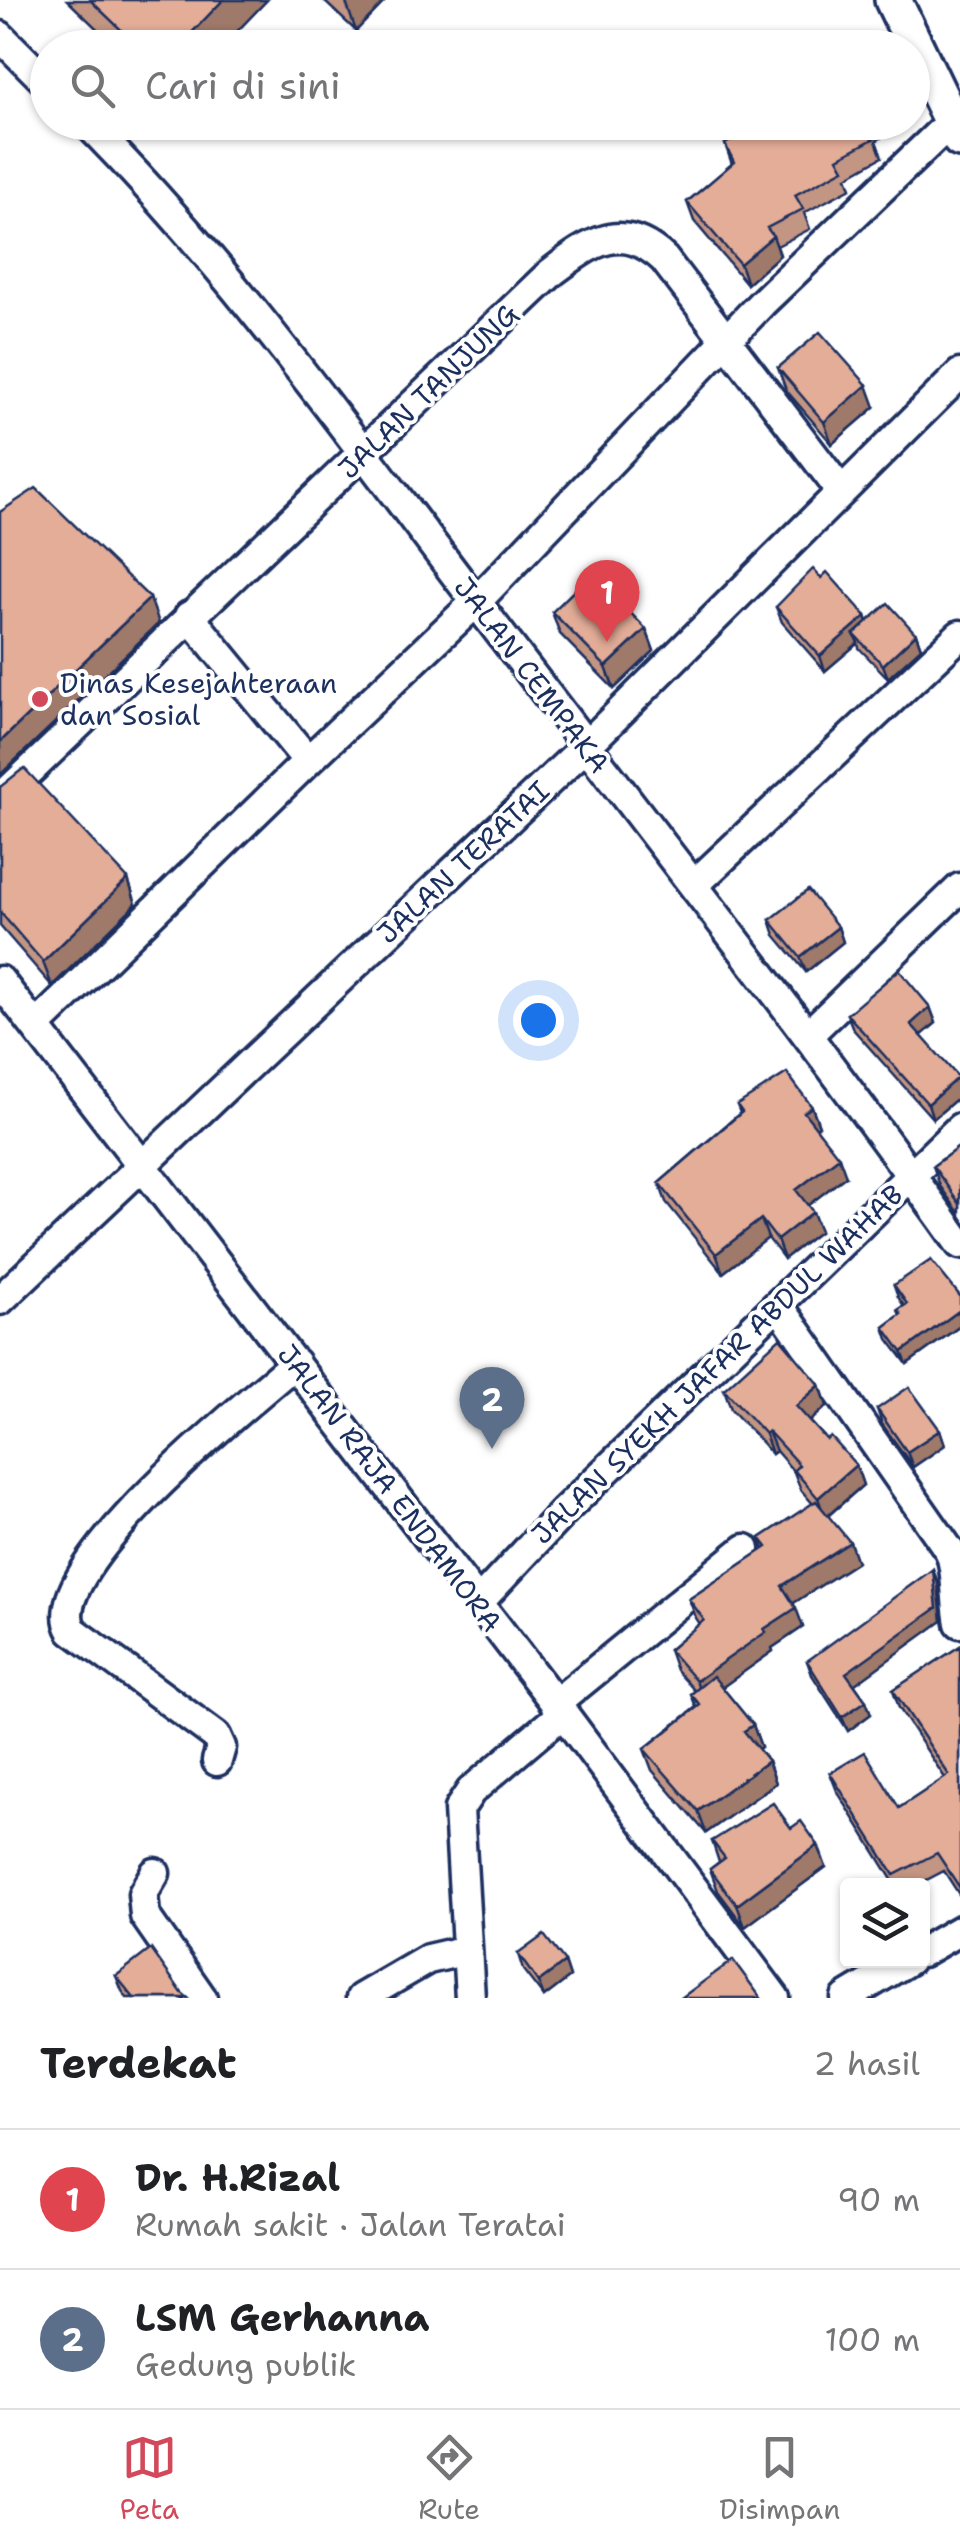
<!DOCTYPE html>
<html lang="id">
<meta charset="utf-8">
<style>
:root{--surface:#fff;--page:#f2f2f2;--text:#202124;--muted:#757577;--line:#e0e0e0;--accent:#d1495b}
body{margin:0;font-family:"Shantell Sans",sans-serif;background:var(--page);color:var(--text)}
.controls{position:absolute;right:30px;bottom:30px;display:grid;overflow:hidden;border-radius:10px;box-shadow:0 2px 8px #0004}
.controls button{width:90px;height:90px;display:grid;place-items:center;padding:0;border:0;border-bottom:2px solid var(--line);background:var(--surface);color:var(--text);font:50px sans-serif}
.you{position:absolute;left:538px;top:1020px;width:35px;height:35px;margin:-25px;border:8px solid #fff;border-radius:50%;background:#1a73e8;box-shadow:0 0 0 15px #1a73e833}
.badge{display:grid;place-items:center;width:65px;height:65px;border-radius:50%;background:var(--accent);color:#fff;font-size:32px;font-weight:700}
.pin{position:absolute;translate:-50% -82px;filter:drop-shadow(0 2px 5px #0008)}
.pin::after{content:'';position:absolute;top:52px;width:35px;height:30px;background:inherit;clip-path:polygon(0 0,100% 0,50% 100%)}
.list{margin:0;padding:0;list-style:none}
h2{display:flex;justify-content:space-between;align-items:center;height:130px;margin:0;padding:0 40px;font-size:42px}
h2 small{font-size:32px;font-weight:400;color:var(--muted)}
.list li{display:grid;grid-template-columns:65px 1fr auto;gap:30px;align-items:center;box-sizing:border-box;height:140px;padding:0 40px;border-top:2px solid var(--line)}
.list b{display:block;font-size:38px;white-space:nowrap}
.list p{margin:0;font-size:32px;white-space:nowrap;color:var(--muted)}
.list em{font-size:32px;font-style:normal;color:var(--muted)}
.icon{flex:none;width:55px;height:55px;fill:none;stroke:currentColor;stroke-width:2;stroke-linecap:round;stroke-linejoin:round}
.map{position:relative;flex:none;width:960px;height:1998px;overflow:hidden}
.search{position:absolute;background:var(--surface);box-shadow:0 2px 8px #0004;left:30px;right:30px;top:30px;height:110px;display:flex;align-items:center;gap:25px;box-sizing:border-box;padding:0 35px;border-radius:55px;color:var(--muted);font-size:38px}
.sheet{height:410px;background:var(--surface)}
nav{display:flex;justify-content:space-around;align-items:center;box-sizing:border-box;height:140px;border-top:2px solid var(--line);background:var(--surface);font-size:28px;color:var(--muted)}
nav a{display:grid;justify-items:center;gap:5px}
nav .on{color:var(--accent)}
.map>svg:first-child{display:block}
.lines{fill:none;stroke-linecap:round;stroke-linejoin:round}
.minor-casing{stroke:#1b2f5e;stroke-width:35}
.tertiary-casing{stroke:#1b2f5e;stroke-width:42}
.minor{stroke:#fff;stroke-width:28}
.tertiary{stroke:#fff;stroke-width:35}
.wall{fill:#c39583;stroke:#1b2f5e;stroke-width:2.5}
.shaded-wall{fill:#9f796a;stroke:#1b2f5e;stroke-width:2.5}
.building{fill:#e3ad98;stroke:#1b2f5e;stroke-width:2.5}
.poi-dot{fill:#d1495b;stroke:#fff;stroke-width:4}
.labels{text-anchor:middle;stroke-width:8;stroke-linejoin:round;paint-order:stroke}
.street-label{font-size:28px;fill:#1b2f5e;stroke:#fff}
.poi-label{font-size:28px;fill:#1b2f5e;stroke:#fff;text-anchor:start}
</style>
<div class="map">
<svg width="960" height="1998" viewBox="0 0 960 1998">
<rect width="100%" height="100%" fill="#fff"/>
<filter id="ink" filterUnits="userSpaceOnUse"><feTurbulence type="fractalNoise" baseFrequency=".01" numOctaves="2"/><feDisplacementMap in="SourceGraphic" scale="20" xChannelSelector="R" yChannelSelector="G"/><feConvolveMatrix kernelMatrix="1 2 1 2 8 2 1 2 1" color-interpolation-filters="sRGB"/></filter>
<g filter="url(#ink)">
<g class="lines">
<defs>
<path id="minor" d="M 0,36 L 48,84
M 86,122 C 233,270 351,438 477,603 C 639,816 805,1026 960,1244
M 189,616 L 308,761
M 0,799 L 552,272 C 591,242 622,220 664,259 L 841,491
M 694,885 L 960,635
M 0,981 L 563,1713 L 775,1998
M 36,1026 L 308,761 L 476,602 L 762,303 L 952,121
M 809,1034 L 960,888
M 0,1300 L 586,746 L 960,374
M 779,1306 L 949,1550 C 958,1568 955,1600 960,1623
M 478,1603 L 564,1511 L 960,1128
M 555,1704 L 745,1549
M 217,1761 L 221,1747 L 216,1736 L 72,1630 C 37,1572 251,1401 295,1363
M 155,1873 L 143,1894 L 145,1916 L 202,1998
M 922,1952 L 960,1930
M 361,1998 L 428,1959 L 467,1950
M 470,1998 L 459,1809 L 471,1791 L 563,1713
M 846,1998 L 909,1960"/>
<path id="tertiary" d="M 893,0 L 960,139"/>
</defs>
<use href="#minor" class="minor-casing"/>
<use href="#tertiary" class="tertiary-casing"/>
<use href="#minor" class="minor"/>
<use href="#tertiary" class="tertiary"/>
</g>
<path class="wall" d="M 67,0 L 267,0 L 221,48 L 117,48 Z
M 323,0 L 386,0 L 356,31 Z
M 743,122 L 876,122 L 881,138 L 876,141 L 882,157 L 847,177 L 851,188 L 804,213 L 810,229 L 777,246 L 780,255 L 747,284 L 694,221 L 687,202 L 732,164 L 725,144 L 748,132 Z
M 778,368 L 875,407 L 832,444 L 786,390 Z
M 821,578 L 866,616 L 868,622 L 916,634 L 921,648 L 888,678 L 859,648 L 858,643 L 825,671 L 782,622 L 776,607 Z
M 552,612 L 646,629 L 654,651 L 614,689 L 560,634 Z
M 0,787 L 128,879 L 136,904 L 52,986 L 0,926 Z
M 770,920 L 838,927 L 843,942 L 806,972 L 775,935 Z
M 930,1007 L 936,1023 L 921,1036 L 960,1082 L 960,1096 L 933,1119 L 853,1029 L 847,1014 Z
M 737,1105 L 812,1107 L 819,1126 L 816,1128 L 846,1176 L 808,1205 L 820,1231 L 784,1259 L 768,1238 L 723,1273 L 666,1202 L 659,1183 L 740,1113 Z
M 960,1146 L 960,1214 L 940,1186 L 933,1166 Z
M 894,1285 L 960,1296 L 960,1326 L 907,1364 L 888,1339 L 884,1327 L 900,1315 L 898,1310 L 904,1306 L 898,1297 Z
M 820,1385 L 827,1406 L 810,1421 L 827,1440 L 856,1465 L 863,1485 L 828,1516 L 857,1562 L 793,1603 L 803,1627 L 772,1648 L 773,1651 L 722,1687 L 753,1725 L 761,1747 L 758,1749 L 768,1761 L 776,1783 L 706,1833 L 652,1770 L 644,1749 L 696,1707 L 691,1694 L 695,1691 L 676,1670 L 669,1650 L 700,1624 L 696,1618 L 689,1599 L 764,1549 L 760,1538 L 813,1504 L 801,1490 L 794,1472 L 776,1451 L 772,1454 L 731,1409 L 724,1389 Z
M 877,1409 L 940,1430 L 945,1445 L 913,1467 L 882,1424 Z
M 938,1583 L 942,1621 L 854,1684 L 866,1701 L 871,1714 L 848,1731 L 812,1675 L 807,1661 Z
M 960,1646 L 960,1896 L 944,1871 L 915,1886 L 896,1886 L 837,1791 L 830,1773 L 899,1808 L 945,1778 L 899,1708 L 893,1690 Z
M 791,1828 L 826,1867 L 745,1927 L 718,1891 L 710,1869 L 719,1862 L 712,1841 Z
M 518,1954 L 565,1962 L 570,1977 L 544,1997 L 523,1970 Z
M 116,1976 L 188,1998 L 127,1998 L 122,1991 Z"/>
<path class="shaded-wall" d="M 223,0 L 267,0 L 221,48 L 177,48 Z
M 345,0 L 386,0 L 356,31 Z
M 773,236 L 780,255 L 747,284 L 740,264 Z
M 867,385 L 875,407 L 832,444 L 824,422 Z
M 150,598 L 159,623 L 0,775 L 0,742 Z
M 866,616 L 871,631 L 854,634 L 858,643 L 825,671 L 820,656 Z
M 646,629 L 654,651 L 614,689 L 606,667 Z
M 916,634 L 921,648 L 888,678 L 883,665 Z
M 128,879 L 136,904 L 52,986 L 43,962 Z
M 838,927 L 843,942 L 806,972 L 800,957 Z
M 930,1007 L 936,1023 L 916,1039 L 911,1024 Z
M 958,1077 L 960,1096 L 933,1119 L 928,1104 Z
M 812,1107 L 819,1126 L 811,1131 L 804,1112 Z
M 839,1157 L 846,1176 L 803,1209 L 796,1190 Z
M 813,1212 L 820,1231 L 784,1259 L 777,1240 Z
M 761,1219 L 768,1238 L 723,1273 L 716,1254 Z
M 960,1310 L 960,1326 L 907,1364 L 902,1352 Z
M 820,1385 L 827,1406 L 804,1427 L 796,1406 Z
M 940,1430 L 945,1445 L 913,1467 L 907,1452 Z
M 768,1431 L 776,1451 L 772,1454 L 765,1434 Z
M 856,1465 L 863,1485 L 825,1518 L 818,1498 Z
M 850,1542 L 857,1562 L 789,1606 L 782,1586 Z
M 933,1569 L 938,1583 L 942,1621 L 851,1687 L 846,1673 Z
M 796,1608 L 803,1627 L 772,1648 L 773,1651 L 703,1701 L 696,1681 L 764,1629 Z
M 866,1701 L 871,1714 L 848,1731 L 842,1717 Z
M 753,1725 L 761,1747 L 752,1753 L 744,1731 Z
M 768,1761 L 776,1783 L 706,1833 L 698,1811 Z
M 818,1845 L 826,1867 L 745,1927 L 737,1905 Z
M 565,1962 L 570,1977 L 544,1997 L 538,1982 Z"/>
<path class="building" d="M 90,0 L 223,0 L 177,48 L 140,48 Z
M 746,122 L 867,122 L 875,138 L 838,158 L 844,169 L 795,195 L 803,209 L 767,228 L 773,236 L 740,264 L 687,202 L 734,162 L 725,144 L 750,131 Z
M 820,332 L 867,385 L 824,422 L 778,368 Z
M 36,488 L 150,598 L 0,742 L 0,512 Z
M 813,569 L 821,578 L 827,572 L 866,616 L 820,656 L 776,607 Z
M 592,573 L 646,629 L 606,667 L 552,612 Z
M 888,603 L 916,634 L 883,665 L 854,634 Z
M 24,768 L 128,879 L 43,962 L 0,912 L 0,787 Z
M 808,890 L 838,927 L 800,957 L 770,920 Z
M 899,970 L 930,1007 L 911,1024 L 958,1077 L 928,1104 L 847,1014 Z
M 787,1073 L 812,1107 L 804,1112 L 839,1157 L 796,1190 L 813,1212 L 777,1240 L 761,1219 L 716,1254 L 659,1183 L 742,1112 L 737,1105 Z
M 960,1146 L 960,1204 L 933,1166 Z
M 931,1260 L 960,1296 L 960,1310 L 902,1352 L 884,1327 L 901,1314 L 898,1310 L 907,1304 L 894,1285 Z
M 780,1338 L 820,1385 L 796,1406 L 827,1440 L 831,1437 L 856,1465 L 818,1498 L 794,1470 L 799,1465 L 768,1431 L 765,1434 L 724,1389 Z
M 909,1387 L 940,1430 L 907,1452 L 877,1409 Z
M 816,1501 L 850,1542 L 782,1586 L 796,1608 L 764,1629 L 766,1632 L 696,1681 L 669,1650 L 704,1620 L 689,1599 L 767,1547 L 760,1538 Z
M 933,1569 L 937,1608 L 846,1673 L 866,1701 L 842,1717 L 807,1661 Z
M 960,1646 L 960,1888 L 937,1853 L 894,1875 L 830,1773 L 865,1752 L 899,1808 L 949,1775 L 893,1690 Z
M 713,1676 L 753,1725 L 744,1731 L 768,1761 L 698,1811 L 644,1749 L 700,1705 L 691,1694 Z
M 773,1803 L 791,1828 L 801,1821 L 818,1845 L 737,1905 L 710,1869 L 725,1858 L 712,1841 Z
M 544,1935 L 565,1962 L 538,1982 L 518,1954 Z
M 151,1949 L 182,1993 L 188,1998 L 134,1998 L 116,1976 Z
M 733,1960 L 761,1998 L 681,1998 Z"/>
</g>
<circle class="poi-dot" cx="40" cy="699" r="10"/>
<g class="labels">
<g class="street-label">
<text transform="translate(428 391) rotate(-44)" y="10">JALAN TANJUNG</text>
<text transform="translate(532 675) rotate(53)" y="10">JALAN CEMPAKA</text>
<text transform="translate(463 862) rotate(-43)" y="10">JALAN TERATAI</text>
<text transform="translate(717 1364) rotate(-44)" y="10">JALAN SYEKH JAFAR ABDUL WAHAB</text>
<text transform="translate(390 1488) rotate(53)" y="10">JALAN RAJA ENDAMORA</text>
</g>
<g class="poi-label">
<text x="60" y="693">Dinas Kesejahteraan<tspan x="60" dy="32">dan Sosial</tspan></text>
</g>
</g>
</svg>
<div class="controls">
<button><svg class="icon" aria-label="layers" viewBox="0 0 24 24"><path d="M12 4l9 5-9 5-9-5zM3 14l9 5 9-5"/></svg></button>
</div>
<div class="you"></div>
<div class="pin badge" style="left:607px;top:642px;background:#e0444e">1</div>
<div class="pin badge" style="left:492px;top:1449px;background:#5c6f8a">2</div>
<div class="search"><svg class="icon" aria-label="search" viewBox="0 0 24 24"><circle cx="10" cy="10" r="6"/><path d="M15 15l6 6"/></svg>Cari di sini</div>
</div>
<section class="sheet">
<h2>Terdekat<small>2 hasil</small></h2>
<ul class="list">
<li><span class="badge" style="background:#e0444e">1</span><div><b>Dr. H.Rizal</b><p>Rumah sakit · Jalan Teratai</p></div><em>90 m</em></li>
<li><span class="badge" style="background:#5c6f8a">2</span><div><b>LSM Gerhanna</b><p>Gedung publik</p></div><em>100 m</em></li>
</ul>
</section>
<nav>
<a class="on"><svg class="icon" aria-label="map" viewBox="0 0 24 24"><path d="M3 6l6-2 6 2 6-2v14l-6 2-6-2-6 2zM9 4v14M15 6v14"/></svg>Peta</a>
<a><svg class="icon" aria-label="directions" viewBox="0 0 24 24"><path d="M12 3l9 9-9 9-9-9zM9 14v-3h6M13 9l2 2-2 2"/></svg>Rute</a>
<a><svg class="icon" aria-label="saved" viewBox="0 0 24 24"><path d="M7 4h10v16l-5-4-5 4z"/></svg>Disimpan</a>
</nav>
